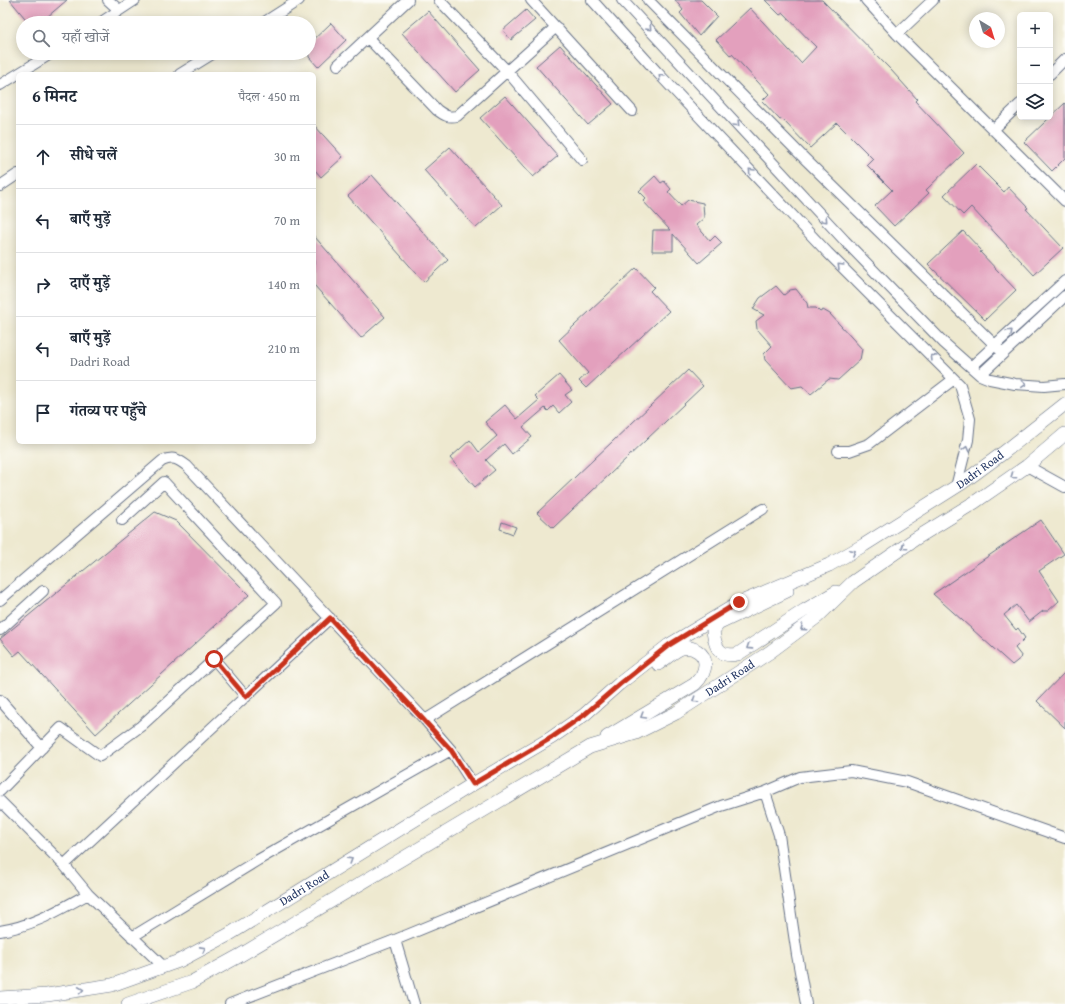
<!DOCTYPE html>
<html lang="hi">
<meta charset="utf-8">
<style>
:root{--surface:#fff;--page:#f2f2f3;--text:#1f2937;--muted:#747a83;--line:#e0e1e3}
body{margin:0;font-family:"Gentium Book Plus","Noto Serif Devanagari",serif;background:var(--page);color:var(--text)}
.controls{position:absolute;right:12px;top:12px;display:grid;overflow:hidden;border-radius:6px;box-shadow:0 2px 10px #0003}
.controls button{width:36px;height:36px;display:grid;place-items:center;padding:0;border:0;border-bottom:1px solid var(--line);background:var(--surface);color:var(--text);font:20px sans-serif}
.compass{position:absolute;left:969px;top:12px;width:36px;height:36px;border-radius:50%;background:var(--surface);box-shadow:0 2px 10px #0003;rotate:142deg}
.stop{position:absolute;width:12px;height:12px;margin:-9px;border:3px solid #c8321e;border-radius:50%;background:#fff}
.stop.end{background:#c8321e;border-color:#fff;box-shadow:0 1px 4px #0008}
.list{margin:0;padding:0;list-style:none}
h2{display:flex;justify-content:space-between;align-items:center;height:52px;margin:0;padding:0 16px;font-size:17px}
h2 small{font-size:13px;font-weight:400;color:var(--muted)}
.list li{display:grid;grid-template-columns:26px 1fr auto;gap:12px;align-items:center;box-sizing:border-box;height:64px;padding:0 16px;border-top:1px solid var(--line)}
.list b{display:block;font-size:15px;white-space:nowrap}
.list p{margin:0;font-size:13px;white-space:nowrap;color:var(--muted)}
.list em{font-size:13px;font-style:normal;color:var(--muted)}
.icon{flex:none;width:22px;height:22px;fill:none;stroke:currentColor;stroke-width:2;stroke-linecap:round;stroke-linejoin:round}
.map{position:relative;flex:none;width:1065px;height:1004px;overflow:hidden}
.search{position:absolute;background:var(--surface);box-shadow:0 2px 10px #0003;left:16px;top:16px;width:300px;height:44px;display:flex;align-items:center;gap:10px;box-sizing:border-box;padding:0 14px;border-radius:22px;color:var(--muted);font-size:15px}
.panel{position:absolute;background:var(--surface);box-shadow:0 2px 10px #0003;left:16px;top:72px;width:300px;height:372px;border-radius:6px}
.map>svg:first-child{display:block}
.building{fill:#e3a0bd}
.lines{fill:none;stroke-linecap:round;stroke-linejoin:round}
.minor-casing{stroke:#657086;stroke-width:12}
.major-casing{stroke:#657086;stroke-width:14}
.minor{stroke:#fff;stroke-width:10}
.major{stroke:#fff;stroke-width:13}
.oneway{stroke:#8d97ae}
.route{stroke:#c8321e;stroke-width:5}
.labels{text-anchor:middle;stroke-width:3;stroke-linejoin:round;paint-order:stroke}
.street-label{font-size:12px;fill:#1b2f5e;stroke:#fdfcf7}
</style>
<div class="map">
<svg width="1065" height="1004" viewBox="0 0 1065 1004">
<rect width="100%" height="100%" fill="#fdfcf7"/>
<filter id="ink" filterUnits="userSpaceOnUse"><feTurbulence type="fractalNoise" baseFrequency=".025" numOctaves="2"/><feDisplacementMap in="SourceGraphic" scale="8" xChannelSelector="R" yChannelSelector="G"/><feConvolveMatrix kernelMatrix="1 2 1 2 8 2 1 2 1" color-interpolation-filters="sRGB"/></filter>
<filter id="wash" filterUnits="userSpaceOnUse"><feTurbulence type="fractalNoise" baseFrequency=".012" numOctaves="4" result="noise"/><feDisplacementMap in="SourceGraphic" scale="16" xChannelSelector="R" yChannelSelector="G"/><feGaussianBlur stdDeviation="0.9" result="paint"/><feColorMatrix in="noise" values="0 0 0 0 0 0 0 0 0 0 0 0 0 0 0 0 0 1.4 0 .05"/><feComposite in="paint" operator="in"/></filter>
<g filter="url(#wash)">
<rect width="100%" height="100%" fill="#eee9d0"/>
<g id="blocks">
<path class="building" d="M 10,0 L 67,0 L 40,23 L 29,23 Z
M 675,0 L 701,0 L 717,16 L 699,36 L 680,13 L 683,10 Z
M 765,0 L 822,0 L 891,70 L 917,99 L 915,101 L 964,153 L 926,190 L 929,193 L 894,226 L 875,206 L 892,190 L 867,165 L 873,159 L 837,123 L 810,148 L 782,119 L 780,120 L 762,101 L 769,94 L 732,54 L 731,56 L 716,40 L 750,8 L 801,63 L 816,47 L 783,13 L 780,15 Z
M 526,10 L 535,20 L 511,40 L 503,30 Z
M 428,11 L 480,70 L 455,92 L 402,33 Z
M 331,23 L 346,40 L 318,67 L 309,57 L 309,44 Z
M 560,45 L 613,104 L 588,125 L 536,66 Z
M 505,96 L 558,156 L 533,177 L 480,118 Z
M 1065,103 L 1065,158 L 1052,171 L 1024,142 Z
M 314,125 L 343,157 L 321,177 L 314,169 Z
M 450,147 L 502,205 L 476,228 L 424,170 Z
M 976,164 L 1004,192 L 1008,187 L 1028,208 L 1026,209 L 1063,248 L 1034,275 L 971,207 L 963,215 L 944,195 Z
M 372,175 L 448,260 L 424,282 L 348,196 Z
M 655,176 L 661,183 L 664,181 L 671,189 L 668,192 L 681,206 L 688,200 L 703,203 L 704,218 L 696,225 L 710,241 L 715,236 L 722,243 L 699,263 L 673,234 L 673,251 L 652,251 L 653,230 L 670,230 L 643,201 L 646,198 L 639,191 Z
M 963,231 L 982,251 L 980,252 L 1016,290 L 985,320 L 928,264 Z
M 314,236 L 385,317 L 361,338 L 314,285 Z
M 636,268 L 654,287 L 650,291 L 669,311 L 586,388 L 579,381 L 588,373 L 559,340 Z
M 776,286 L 784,295 L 790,290 L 796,289 L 807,303 L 808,308 L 816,308 L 820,312 L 823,310 L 830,314 L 862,349 L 860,360 L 838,380 L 829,379 L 811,394 L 802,386 L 791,388 L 765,360 L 764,354 L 772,346 L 757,329 L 756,321 L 764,315 L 753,309 L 760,298 Z
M 688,370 L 703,386 L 553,528 L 537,513 Z
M 559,375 L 572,390 L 565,395 L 571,402 L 559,413 L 553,406 L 548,411 L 545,408 L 523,427 L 532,437 L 512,454 L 504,444 L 486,460 L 495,470 L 475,487 L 450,458 L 470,440 L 479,452 L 497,436 L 485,422 L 505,405 L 517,419 L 539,400 L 535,396 Z
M 155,512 L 176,521 L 249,595 L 96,734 L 20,651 L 14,656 L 0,639 Z
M 1041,520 L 1064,554 L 1039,571 L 1059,601 L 1048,611 L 1043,611 L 1029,622 L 1016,605 L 1004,615 L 1016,630 L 1018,628 L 1025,638 L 1015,648 L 1022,657 L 1012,665 L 933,594 Z
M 502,522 L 516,527 L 513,534 L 500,529 Z
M 1065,672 L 1065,728 L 1037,701 Z"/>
</g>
</g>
<g filter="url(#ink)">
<use href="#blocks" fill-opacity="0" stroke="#657086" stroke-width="1"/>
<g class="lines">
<defs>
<path id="minor" d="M 108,0 L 119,10
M 439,0 L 507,71 L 582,160
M 531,0 L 632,111
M 592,0 L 657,72 L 828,253 L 960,385 L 970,419 L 968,440 L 956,487
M 622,0 L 845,241 L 944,343 L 980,375 L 990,379 L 1015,384 L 1044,386 L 1065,384
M 648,0 L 805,159 L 1003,353
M 866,0 L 897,34 L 1065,201
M 100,23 L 135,0
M 263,23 L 299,0
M 897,34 L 933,0
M 368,38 L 437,110 C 444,115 448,118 457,116 L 556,27
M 338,65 L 408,0
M 180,74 L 214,53
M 1050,74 L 1065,59
M 0,85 L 52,53
M 993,130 L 1020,104
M 0,186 L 18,174
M 971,367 L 1065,281
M 980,375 L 1065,296
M 838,451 L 849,451 L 869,444 L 954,379
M 1027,466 L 1065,487
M 0,600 L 162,461 C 173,456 178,459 187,466 L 425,720 L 451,750 L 473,784
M 0,630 L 43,591
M 214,659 L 246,697
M 0,700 L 42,748
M 425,720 L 763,509
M 0,791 L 61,728 L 100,756 L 141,726 L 276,603 L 164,482 L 122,520
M 765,792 L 779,835 L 797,955 L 806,1004
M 0,801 L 64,865 L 88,894 L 164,967
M 64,865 L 330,618
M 0,931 C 33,926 59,910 88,894
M 132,937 L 258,860 L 451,750
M 395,940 L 414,1004
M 230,1004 L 395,940 L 721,806 L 765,792 L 800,777 L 851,771 L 907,782 L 1065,838"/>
<g id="major">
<path d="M 787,591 L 718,624 L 713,631 C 715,648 720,658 738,654 L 805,610 L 836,592"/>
<path d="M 607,737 L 695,684 C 700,679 705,672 705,664 C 705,653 693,646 682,648 C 675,650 664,660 658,664"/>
<path id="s1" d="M 0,998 L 47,995 L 112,985 L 179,961 L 228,935 L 473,784 L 551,738 L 584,715 L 619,684 L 669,645 L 739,603 L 829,565 L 864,545 L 962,483 L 1003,453 L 1065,404"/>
<path id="s2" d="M 128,1004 L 192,982 L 239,956 L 590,747 L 636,733 L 676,713 L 770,652 L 817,617 L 853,582 L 915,539 L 975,502 L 1027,466 L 1065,434"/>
</g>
</defs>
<use href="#minor" class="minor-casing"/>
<use href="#major" class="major-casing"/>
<use href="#minor" class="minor"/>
<use href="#major" class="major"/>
</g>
<defs><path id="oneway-chevron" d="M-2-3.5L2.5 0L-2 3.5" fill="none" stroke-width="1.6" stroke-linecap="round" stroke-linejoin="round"/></defs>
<g class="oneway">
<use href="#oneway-chevron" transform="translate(649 28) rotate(47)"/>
<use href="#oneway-chevron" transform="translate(661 77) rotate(-133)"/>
<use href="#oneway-chevron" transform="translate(737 124) rotate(47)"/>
<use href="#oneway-chevron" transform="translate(751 171) rotate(-133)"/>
<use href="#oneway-chevron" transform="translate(825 220) rotate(47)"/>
<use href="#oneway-chevron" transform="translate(840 266) rotate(-135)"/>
<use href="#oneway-chevron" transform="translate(1010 332) rotate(-43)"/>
<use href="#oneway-chevron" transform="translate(933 357) rotate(-135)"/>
<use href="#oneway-chevron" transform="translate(1024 384) rotate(5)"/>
<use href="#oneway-chevron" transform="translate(966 449) rotate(-76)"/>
<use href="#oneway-chevron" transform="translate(1013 476) rotate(145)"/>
<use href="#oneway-chevron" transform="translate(904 547) rotate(145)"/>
<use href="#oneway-chevron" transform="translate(853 552) rotate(-29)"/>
<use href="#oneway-chevron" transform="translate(803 628) rotate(144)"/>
<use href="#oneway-chevron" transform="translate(749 647) rotate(147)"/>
<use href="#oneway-chevron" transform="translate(695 700) rotate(147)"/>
<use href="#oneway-chevron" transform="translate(643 716) rotate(149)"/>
<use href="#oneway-chevron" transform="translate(350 860) rotate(-32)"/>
<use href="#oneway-chevron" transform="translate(203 949) rotate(-28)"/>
<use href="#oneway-chevron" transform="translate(81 990) rotate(-8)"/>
</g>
</g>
<g class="lines" filter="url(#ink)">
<path class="route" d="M 214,659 L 246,697 L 330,618 L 451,750 L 473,784 L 551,738 L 584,715 L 620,684 L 669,645 L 739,602"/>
</g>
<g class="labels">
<g class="street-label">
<text dy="4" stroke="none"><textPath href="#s1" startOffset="1126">Dadri Road</textPath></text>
<text dy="4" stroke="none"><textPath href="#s2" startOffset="687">Dadri Road</textPath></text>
<text dy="4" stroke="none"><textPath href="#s1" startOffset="329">Dadri Road</textPath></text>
</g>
</g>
</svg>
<div class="controls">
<button>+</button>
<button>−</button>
<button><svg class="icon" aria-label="layers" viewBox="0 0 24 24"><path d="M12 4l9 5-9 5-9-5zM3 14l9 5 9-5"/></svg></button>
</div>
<svg class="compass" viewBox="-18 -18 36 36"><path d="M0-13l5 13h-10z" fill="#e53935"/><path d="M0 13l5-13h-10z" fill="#747a83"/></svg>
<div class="stop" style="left:214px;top:659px"></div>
<div class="stop end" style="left:739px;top:602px"></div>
<div class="search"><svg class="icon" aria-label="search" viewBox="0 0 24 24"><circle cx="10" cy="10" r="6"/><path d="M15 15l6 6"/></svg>यहाँ खोजें</div>
<section class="panel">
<h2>6 मिनट<small>पैदल · 450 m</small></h2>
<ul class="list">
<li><svg class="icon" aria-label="ahead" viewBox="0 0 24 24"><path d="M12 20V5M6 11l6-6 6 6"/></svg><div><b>सीधे चलें</b></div><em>30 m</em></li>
<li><svg class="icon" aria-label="left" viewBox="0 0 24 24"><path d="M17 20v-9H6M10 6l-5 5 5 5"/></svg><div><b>बाएँ मुड़ें</b></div><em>70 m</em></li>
<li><svg class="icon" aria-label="right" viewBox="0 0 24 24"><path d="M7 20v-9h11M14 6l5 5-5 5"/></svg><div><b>दाएँ मुड़ें</b></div><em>140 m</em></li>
<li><svg class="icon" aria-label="left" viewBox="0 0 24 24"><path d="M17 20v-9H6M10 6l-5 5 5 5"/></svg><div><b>बाएँ मुड़ें</b><p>Dadri Road</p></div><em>210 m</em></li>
<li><svg class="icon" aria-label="arrive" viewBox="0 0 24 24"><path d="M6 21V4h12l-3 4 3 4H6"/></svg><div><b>गंतव्य पर पहुँचे</b></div></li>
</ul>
</section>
</div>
